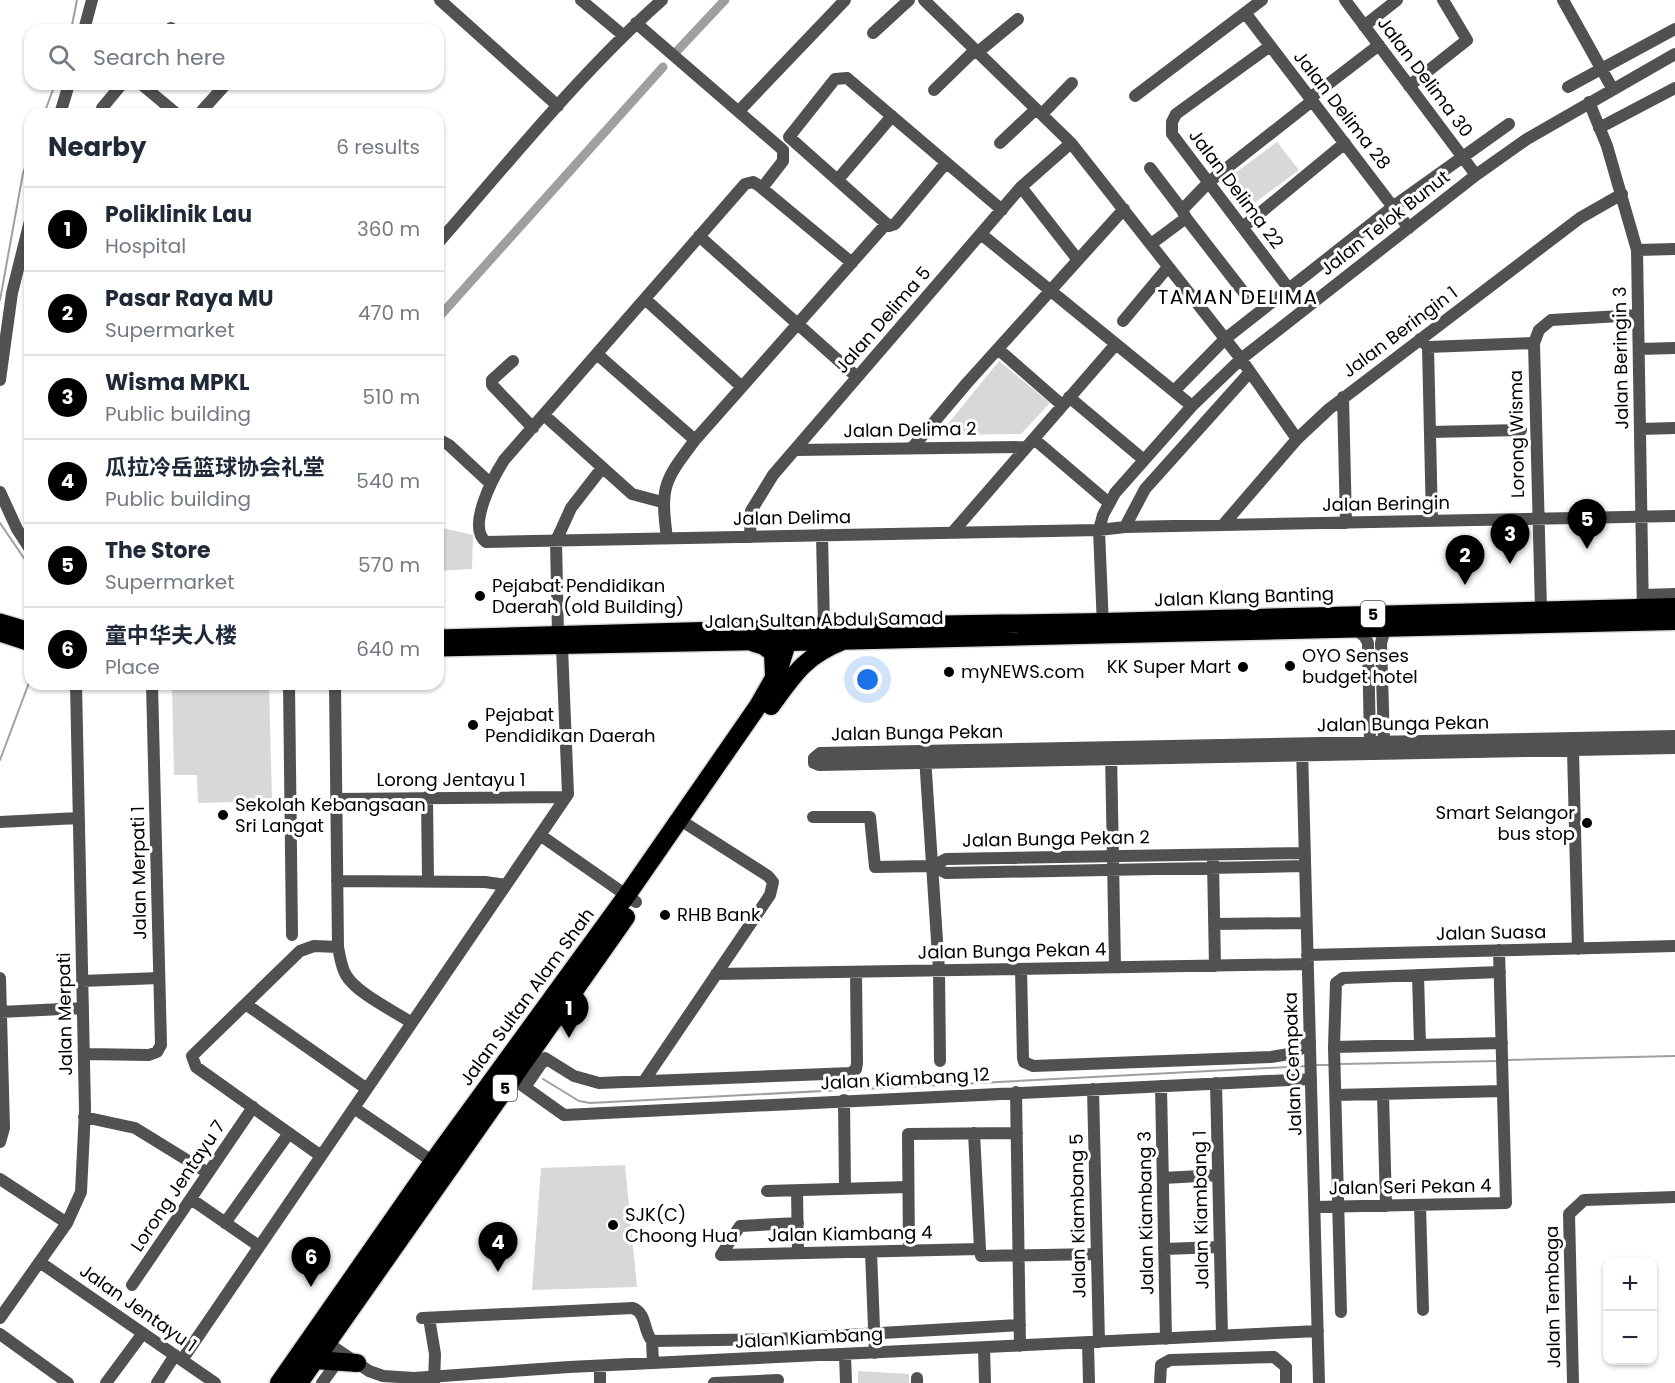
<!DOCTYPE html>
<meta charset="utf-8">
<style>
:root{--surface:#fff;--page:#f6f6f7;--text:#1f2937;--muted:#747a83;--line:#e0e1e3;--accent:#000}
body{margin:0;font-family:Poppins,"Noto Sans SC",sans-serif;background:var(--page);color:var(--text)}
.controls{position:absolute;right:18px;bottom:18px;display:grid;overflow:hidden;border-radius:12px;box-shadow:0 2px 4px #0004}
.controls button{width:54px;height:54px;display:grid;place-items:center;padding:0;border:0;border-bottom:2px solid var(--line);background:var(--surface);color:var(--text);font:30px sans-serif}
.you{position:absolute;left:868px;top:680px;width:21px;height:21px;margin:-15px;border:4px solid #fff;border-radius:50%;background:#1a73e8;box-shadow:0 0 0 9px #1a73e833}
.badge{display:grid;place-items:center;width:39px;height:39px;border-radius:50%;background:var(--accent);color:#fff;font-size:20px;font-weight:700}
.pin{position:absolute;translate:-50% -50px;filter:drop-shadow(0 2px 3px #0008)}
.pin::after{content:'';position:absolute;top:32px;width:21px;height:18px;background:inherit;clip-path:polygon(0 0,100% 0,50% 100%)}
.list{margin:0;padding:0;list-style:none}
h2{display:flex;justify-content:space-between;align-items:center;height:78px;margin:0;padding:0 24px;font-size:26px}
h2 small{font-size:20px;font-weight:400;color:var(--muted)}
.list li{display:grid;grid-template-columns:39px 1fr auto;gap:18px;align-items:center;box-sizing:border-box;height:84px;padding:0 24px;border-top:2px solid var(--line)}
.list b{display:block;font-size:22px;white-space:nowrap}
.list p{margin:0;font-size:20px;white-space:nowrap;color:var(--muted)}
.list em{font-size:20px;font-style:normal;color:var(--muted)}
.icon{flex:none;width:33px;height:33px;fill:none;stroke:currentColor;stroke-width:2;stroke-linecap:round;stroke-linejoin:round}
.map{position:relative;flex:none;width:1675px;height:1383px;overflow:hidden}
.search{position:absolute;background:var(--surface);box-shadow:0 2px 4px #0004;left:24px;top:24px;width:420px;height:66px;display:flex;align-items:center;gap:15px;box-sizing:border-box;padding:0 21px;border-radius:18px;color:var(--muted);font-size:22px}
.panel{position:absolute;background:var(--surface);box-shadow:0 2px 4px #0004;left:24px;top:108px;width:420px;height:582px;border-radius:18px}
.map>svg:first-child{display:block}
.green{fill:#d8d8d8}
.lines{fill:none;stroke-linecap:round;stroke-linejoin:round}
.stream{stroke:#9f9f9f;stroke-width:2}
.canal{stroke:#9f9f9f;stroke-width:9}
.major-casing{stroke:#dbdbdb;stroke-width:18}
.highway-casing{stroke:#dbdbdb;stroke-width:21}
.minor{stroke:#515151;stroke-width:12}
.major{stroke:#000;stroke-width:15}
.highway{stroke:#000;stroke-width:18}
.poi-dot{fill:#000;stroke:#fff;stroke-width:2}
.labels{text-anchor:middle;stroke-width:6;stroke-linejoin:round;paint-order:stroke}
.shield{fill:#fff;stroke:#4c4c4c;stroke-width:1.5}
.shield-label{font-size:16px;font-weight:bold;fill:#000}
.street-label{font-size:18px;fill:#000;stroke:#fff}
.poi-label{font-size:18px;fill:#000;stroke:#fff;text-anchor:start}
.neighbourhood-label{font-size:20px;letter-spacing:1.5px;fill:#000;stroke:#fff}
</style>
<div class="map">
<svg width="1675" height="1383" viewBox="0 0 1675 1383">
<rect width="100%" height="100%" fill="#fff"/>
<path class="green" d="M 1277,142 L 1299,170 L 1248,208 L 1227,179 Z
M 999,361 L 1050,403 L 1021,434 L 939,435 Z
M 438,527 L 473,535 L 472,569 L 438,571 Z
M 172,684 L 269,684 L 272,801 L 198,803 L 197,775 L 174,775 Z
M 625,1165 L 637,1287 L 532,1290 L 541,1168 Z
M 858,1371 L 909,1374 L 909,1383 L 858,1383 Z"/>
<g class="lines">
<path class="stream" d="M 71,30 L 77,0
M 44,114 L 55,84
M 0,300 L 23,173 L 30,154
M 0,523 L 30,567
M 0,760 L 30,680
M 1508,1060 L 1675,1056
M 1340,1064 L 1499,1061
M 1316,1065 L 1331,1065
M 543,1079 L 579,1101 L 590,1103 L 1307,1066"/>
<path class="canal" d="M 677,51 L 725,0
M 438,318 L 663,67"/>
<defs>
<path id="major" d="M 0,621 L 30,630
M 0,634 L 30,644
M 438,637 L 792,627
M 438,649 L 789,642"/>
<path id="highway" d="M 789,642 L 1675,621
M 754,643 L 764,646 L 773,653 L 774,676
M 771,706 C 794,674 805,656 843,641
M 315,1360 L 357,1363
M 279,1383 L 440,1152 L 627,895 L 758,706 L 779,669 L 792,627 L 1103,622 L 1675,607
M 299,1383 L 626,917"/>
</defs>
<use href="#major" class="major-casing"/>
<use href="#highway" class="highway-casing"/>
<path class="minor" d="M 440,0 L 558,106
M 581,0 L 624,36
M 924,0 L 1071,143 L 1241,359 L 1297,439
M 1345,0 L 1476,175
M 1563,0 L 1612,88
M 1246,14 L 1409,228
M 636,23 L 783,150 L 783,161 L 762,188
M 1364,26 L 1397,0
M 84,30 L 92,0
M 169,30 L 171,28
M 873,33 L 909,0
M 1270,46 L 1176,114 L 1172,122 L 1172,134 L 1289,289
M 978,52 L 1018,19
M 141,84 L 177,114
M 1409,86 L 1467,40 L 1443,0
M 1568,87 L 1675,29
M 934,90 L 975,50
M 1135,96 L 1262,0
M 1310,98 L 1379,45
M 1589,102 L 1607,146 L 1637,250 L 1643,615
M 102,108 L 122,84
M 739,111 L 845,0
M 60,114 L 69,84
M 199,114 L 226,84
M 1042,114 L 1072,83
M 1599,128 L 1675,88
M 1000,143 L 1036,109
M 946,163 L 895,224 L 889,226 L 789,137 L 835,79 L 847,78 L 1002,210
M 1150,168 L 1182,210
M 840,177 L 892,116
M 1021,187 L 1078,260
M 1186,218 L 1245,294
M 1243,227 L 1345,143
M 981,234 L 1192,406
M 699,236 L 857,377
M 438,243 C 510,161 580,73 662,0
M 1151,244 L 1186,218 L 1182,210 L 1209,182 L 1312,101
M 1637,250 L 1675,249
M 852,263 L 758,185 L 753,182 L 745,184 L 504,460 C 494,476 466,527 486,542 L 1099,530 L 1125,527 L 1675,516
M 645,299 L 742,387
M 1123,321 L 1168,267
M 1420,339 L 1428,347 L 1432,521
M 1428,347 L 1534,343
M 998,349 L 1062,405
M 1639,349 L 1675,348
M 597,354 L 695,440
M 513,361 L 492,380 L 492,385 L 533,428
M 0,380 L 12,293 L 30,221
M 1174,391 L 1225,339 L 1394,206 L 1509,124
M 1069,397 L 1144,460
M 1343,397 L 1346,523
M 544,415 L 632,494 L 662,502
M 1640,429 L 1675,428
M 1430,432 L 1521,430
M 438,439 L 449,445 L 491,484
M 1034,439 L 1109,503
M 912,448 L 967,383 L 1124,209
M 795,450 L 1026,447
M 0,492 L 17,529 L 30,549
M 1223,525 L 1297,439 L 1329,409 L 1580,218 L 1622,194
M 1125,527 L 1145,489 L 1250,372
M 952,533 L 1116,344
M 822,535 L 824,626
M 750,537 L 751,511 L 773,475 L 1021,187 L 1071,143
M 667,538 C 660,486 664,481 695,440 L 886,224
M 1643,595 L 1675,594
M 1541,610 L 1534,343 L 1539,330 L 1551,320 L 1638,315
M 1103,627 L 1099,530 L 1103,515 L 1115,493 L 1192,406 L 1241,359 L 1476,175 L 1527,139 L 1675,54
M 1356,629 L 1365,637 L 1368,643 L 1370,742
M 558,635 L 556,541 L 571,508 L 602,468
M 289,684 L 292,935
M 335,684 L 338,947 C 340,956 341,967 346,975 C 356,993 394,1011 412,1023
M 1675,736 L 820,753 L 814,758 L 814,763 L 819,765 L 1675,748
M 1384,742 L 1381,643 L 1385,629
M 1302,748 L 1319,1383
M 1573,750 L 1578,949
M 1111,753 L 1115,967
M 925,757 L 939,971 L 940,1061
M 427,797 L 428,881
M 336,799 L 566,797
M 813,817 L 870,817 L 875,867 L 932,866 L 946,859 L 1305,853
M 0,822 L 78,818
M 540,835 L 636,902
M 1213,862 L 1215,966
M 932,866 L 946,873 L 1305,866
M 337,881 L 485,882 L 506,885
M 1214,924 L 1306,923
M 1307,955 L 1675,946
M 1021,969 L 1023,1058 L 1024,1062 L 1033,1066 L 1271,1057 L 1295,1053 L 1310,1041
M 716,974 L 1308,964
M 1418,975 L 1420,1045
M 0,978 L 4,1128 L 0,1142
M 82,981 L 159,978
M 247,1005 L 367,1089
M 0,1012 L 83,1008
M 1334,1047 L 1502,1043
M 84,1054 L 149,1055 L 157,1052 L 161,1045 L 152,684
M 512,1078 L 564,1115 L 1311,1079
M 644,1081 L 770,895 L 773,882 L 768,876 L 688,825
M 1216,1083 L 1222,1336
M 1161,1086 L 1166,1339
M 525,1087 L 545,1058 L 574,1076 L 599,1083 L 851,1073 L 856,1069 L 857,1063 L 856,972
M 1093,1089 L 1099,1342
M 1016,1092 L 1020,1346
M 1383,1094 L 1386,1206
M 1336,1095 L 1503,1091
M 844,1100 L 845,1189
M 354,1108 L 426,1157
M 84,1117 L 135,1128 L 208,1173
M 321,1156 L 196,1067 L 192,1056 L 300,951 L 314,946 L 338,947
M 1163,1178 L 1218,1175
M 0,1179 L 67,1223
M 767,1191 L 908,1187
M 797,1191 L 798,1253
M 191,1199 L 259,1246
M 1420,1205 L 1423,1310
M 1315,1207 L 1506,1203 L 1499,950
M 225,1223 L 289,1133
M 1164,1249 L 1220,1247
M 909,1251 L 908,1134 L 1017,1133
M 871,1252 L 875,1353
M 721,1255 L 980,1249 L 974,1133
M 721,1255 L 740,1226 L 798,1223
M 981,1256 L 1097,1254
M 41,1263 L 215,1383
M 132,1285 L 253,1107
M 1341,1312 L 1334,1047 L 1336,983 L 1343,978 L 1500,972
M 0,1318 L 67,1223 L 81,1192 L 85,1110 L 76,684
M 422,1318 L 633,1308 C 647,1314 643,1330 652,1341 L 653,1363
M 429,1318 L 435,1354 L 434,1383
M 0,1334 L 68,1383
M 323,1340 L 369,1371 L 383,1376 L 414,1378 L 569,1367 L 1318,1331
M 652,1341 L 777,1339 L 1020,1325
M 1088,1343 L 1089,1383
M 984,1348 L 985,1383
M 845,1355 L 846,1383
M 182,1360 L 568,794 L 562,647
M 600,1367 L 600,1383
M 917,1378 L 917,1383
M 106,1383 L 143,1333
M 157,1383 L 175,1355
M 322,1383 L 338,1361
M 714,1383 L 778,1380
M 1160,1383 L 1161,1365 L 1170,1360 L 1274,1357 L 1286,1367 L 1286,1383
M 1573,1383 L 1569,1214 L 1584,1200 L 1675,1197"/>
<use href="#major" class="major"/>
<use href="#highway" class="highway"/>
</g>
<g class="poi-dot">
<circle cx="480" cy="596" r="6"/>
<circle cx="1290" cy="666" r="6"/>
<circle cx="1243" cy="667" r="6"/>
<circle cx="949" cy="672" r="6"/>
<circle cx="473" cy="725" r="6"/>
<circle cx="223" cy="815" r="6"/>
<circle cx="1587" cy="823" r="6"/>
<circle cx="665" cy="915" r="6"/>
<circle cx="613" cy="1225" r="6"/>
</g>
<g class="labels">
<g class="shield">
<rect x="1361" y="601" width="24" height="26" rx="4.5"/>
<rect x="493" y="1075" width="24" height="26" rx="4.5"/>
</g>
<g class="shield-label">
<text x="1373" y="620">5</text>
<text x="505" y="1094">5</text>
</g>
<g class="street-label">
<text transform="translate(1425 77) rotate(53)" y="6">Jalan Delima 30</text>
<text transform="translate(1342 110) rotate(52)" y="6">Jalan Delima 28</text>
<text transform="translate(1236 189) rotate(53)" y="6">Jalan Delima 22</text>
<text transform="translate(1385 223) rotate(-38)" y="6">Jalan Telok Bunut</text>
<text transform="translate(883 320) rotate(-49)" y="6">Jalan Delima 5</text>
<text transform="translate(1400 332) rotate(-37)" y="6">Jalan Beringin 1</text>
<text transform="translate(1621 358) rotate(-91)" y="6">Jalan Beringin 3</text>
<text transform="translate(910 430) rotate(-1)" y="6">Jalan Delima 2</text>
<text transform="translate(1517 434) rotate(-91)" y="6">Lorong Wisma</text>
<text transform="translate(1386 504) rotate(-1)" y="6">Jalan Beringin</text>
<text transform="translate(792 518) rotate(-1)" y="6">Jalan Delima</text>
<text transform="translate(1244 597) rotate(-2)" y="6">Jalan Klang Banting</text>
<text transform="translate(824 620) rotate(-1)" y="6">Jalan Sultan Abdul Samad</text>
<text transform="translate(1403 724) rotate(-1)" y="6">Jalan Bunga Pekan</text>
<text transform="translate(917 733) rotate(-1)" y="6">Jalan Bunga Pekan</text>
<text x="451" y="786">Lorong Jentayu 1</text>
<text transform="translate(1056 839) rotate(-1)" y="6">Jalan Bunga Pekan 2</text>
<text transform="translate(139 873) rotate(-91)" y="6">Jalan Merpati 1</text>
<text transform="translate(1491 933) rotate(-1)" y="6">Jalan Suasa</text>
<text transform="translate(1012 951) rotate(-1)" y="6">Jalan Bunga Pekan 4</text>
<text transform="translate(527 997) rotate(-54)" y="6">Jalan Sultan Alam Shah</text>
<text transform="translate(65 1014) rotate(-91)" y="6">Jalan Merpati</text>
<text transform="translate(1293 1064) rotate(-92)" y="6">Jalan Cempaka</text>
<text transform="translate(905 1079) rotate(-3)" y="6">Jalan Kiambang 12</text>
<text transform="translate(178 1186) rotate(-56)" y="6">Lorong Jentayu 7</text>
<text transform="translate(1410 1187) rotate(-1)" y="6">Jalan Seri Pekan 4</text>
<text transform="translate(1201 1210) rotate(-91)" y="6">Jalan Kiambang 1</text>
<text transform="translate(1146 1213) rotate(-91)" y="6">Jalan Kiambang 3</text>
<text transform="translate(1078 1216) rotate(-91)" y="6">Jalan Kiambang 5</text>
<text transform="translate(850 1234) rotate(-1)" y="6">Jalan Kiambang 4</text>
<text transform="translate(1553 1297) rotate(-91)" y="6">Jalan Tembaga</text>
<text transform="translate(138 1308) rotate(35)" y="6">Jalan Jentayu 1</text>
<text transform="translate(809 1338) rotate(-3)" y="6">Jalan Kiambang</text>
</g>
<g class="poi-label">
<text x="492" y="592">Pejabat Pendidikan<tspan x="492" dy="21">Daerah (old Building)</tspan></text>
<text x="1302" y="662">OYO Senses<tspan x="1302" dy="21">budget hotel</tspan></text>
<text x="1231" y="673" text-anchor="end">KK Super Mart</text>
<text x="961" y="678">myNEWS.com</text>
<text x="485" y="721">Pejabat<tspan x="485" dy="21">Pendidikan Daerah</tspan></text>
<text x="235" y="811">Sekolah Kebangsaan<tspan x="235" dy="21">Sri Langat</tspan></text>
<text x="1575" y="819" text-anchor="end">Smart Selangor<tspan x="1575" dy="21">bus stop</tspan></text>
<text x="677" y="921">RHB Bank</text>
<text x="625" y="1221">SJK(C)<tspan x="625" dy="21">Choong Hua</tspan></text>
</g>
<g class="neighbourhood-label">
<text x="1238" y="304">TAMAN DELIMA</text>
</g>
</g>
</svg>
<div class="controls">
<button>+</button>
<button>−</button>
</div>
<div class="you"></div>
<div class="pin badge" style="left:569px;top:1038px">1</div>
<div class="pin badge" style="left:1465px;top:585px">2</div>
<div class="pin badge" style="left:1510px;top:564px">3</div>
<div class="pin badge" style="left:498px;top:1272px">4</div>
<div class="pin badge" style="left:1587px;top:549px">5</div>
<div class="pin badge" style="left:311px;top:1287px">6</div>
<div class="search"><svg class="icon" aria-label="search" viewBox="0 0 24 24"><circle cx="10" cy="10" r="6"/><path d="M15 15l6 6"/></svg>Search here</div>
<section class="panel">
<h2>Nearby<small>6 results</small></h2>
<ul class="list">
<li><span class="badge">1</span><div><b>Poliklinik Lau</b><p>Hospital</p></div><em>360 m</em></li>
<li><span class="badge">2</span><div><b>Pasar Raya MU</b><p>Supermarket</p></div><em>470 m</em></li>
<li><span class="badge">3</span><div><b>Wisma MPKL</b><p>Public building</p></div><em>510 m</em></li>
<li><span class="badge">4</span><div><b>瓜拉冷岳篮球协会礼堂</b><p>Public building</p></div><em>540 m</em></li>
<li><span class="badge">5</span><div><b>The Store</b><p>Supermarket</p></div><em>570 m</em></li>
<li><span class="badge">6</span><div><b>童中华夫人楼</b><p>Place</p></div><em>640 m</em></li>
</ul>
</section>
</div>
